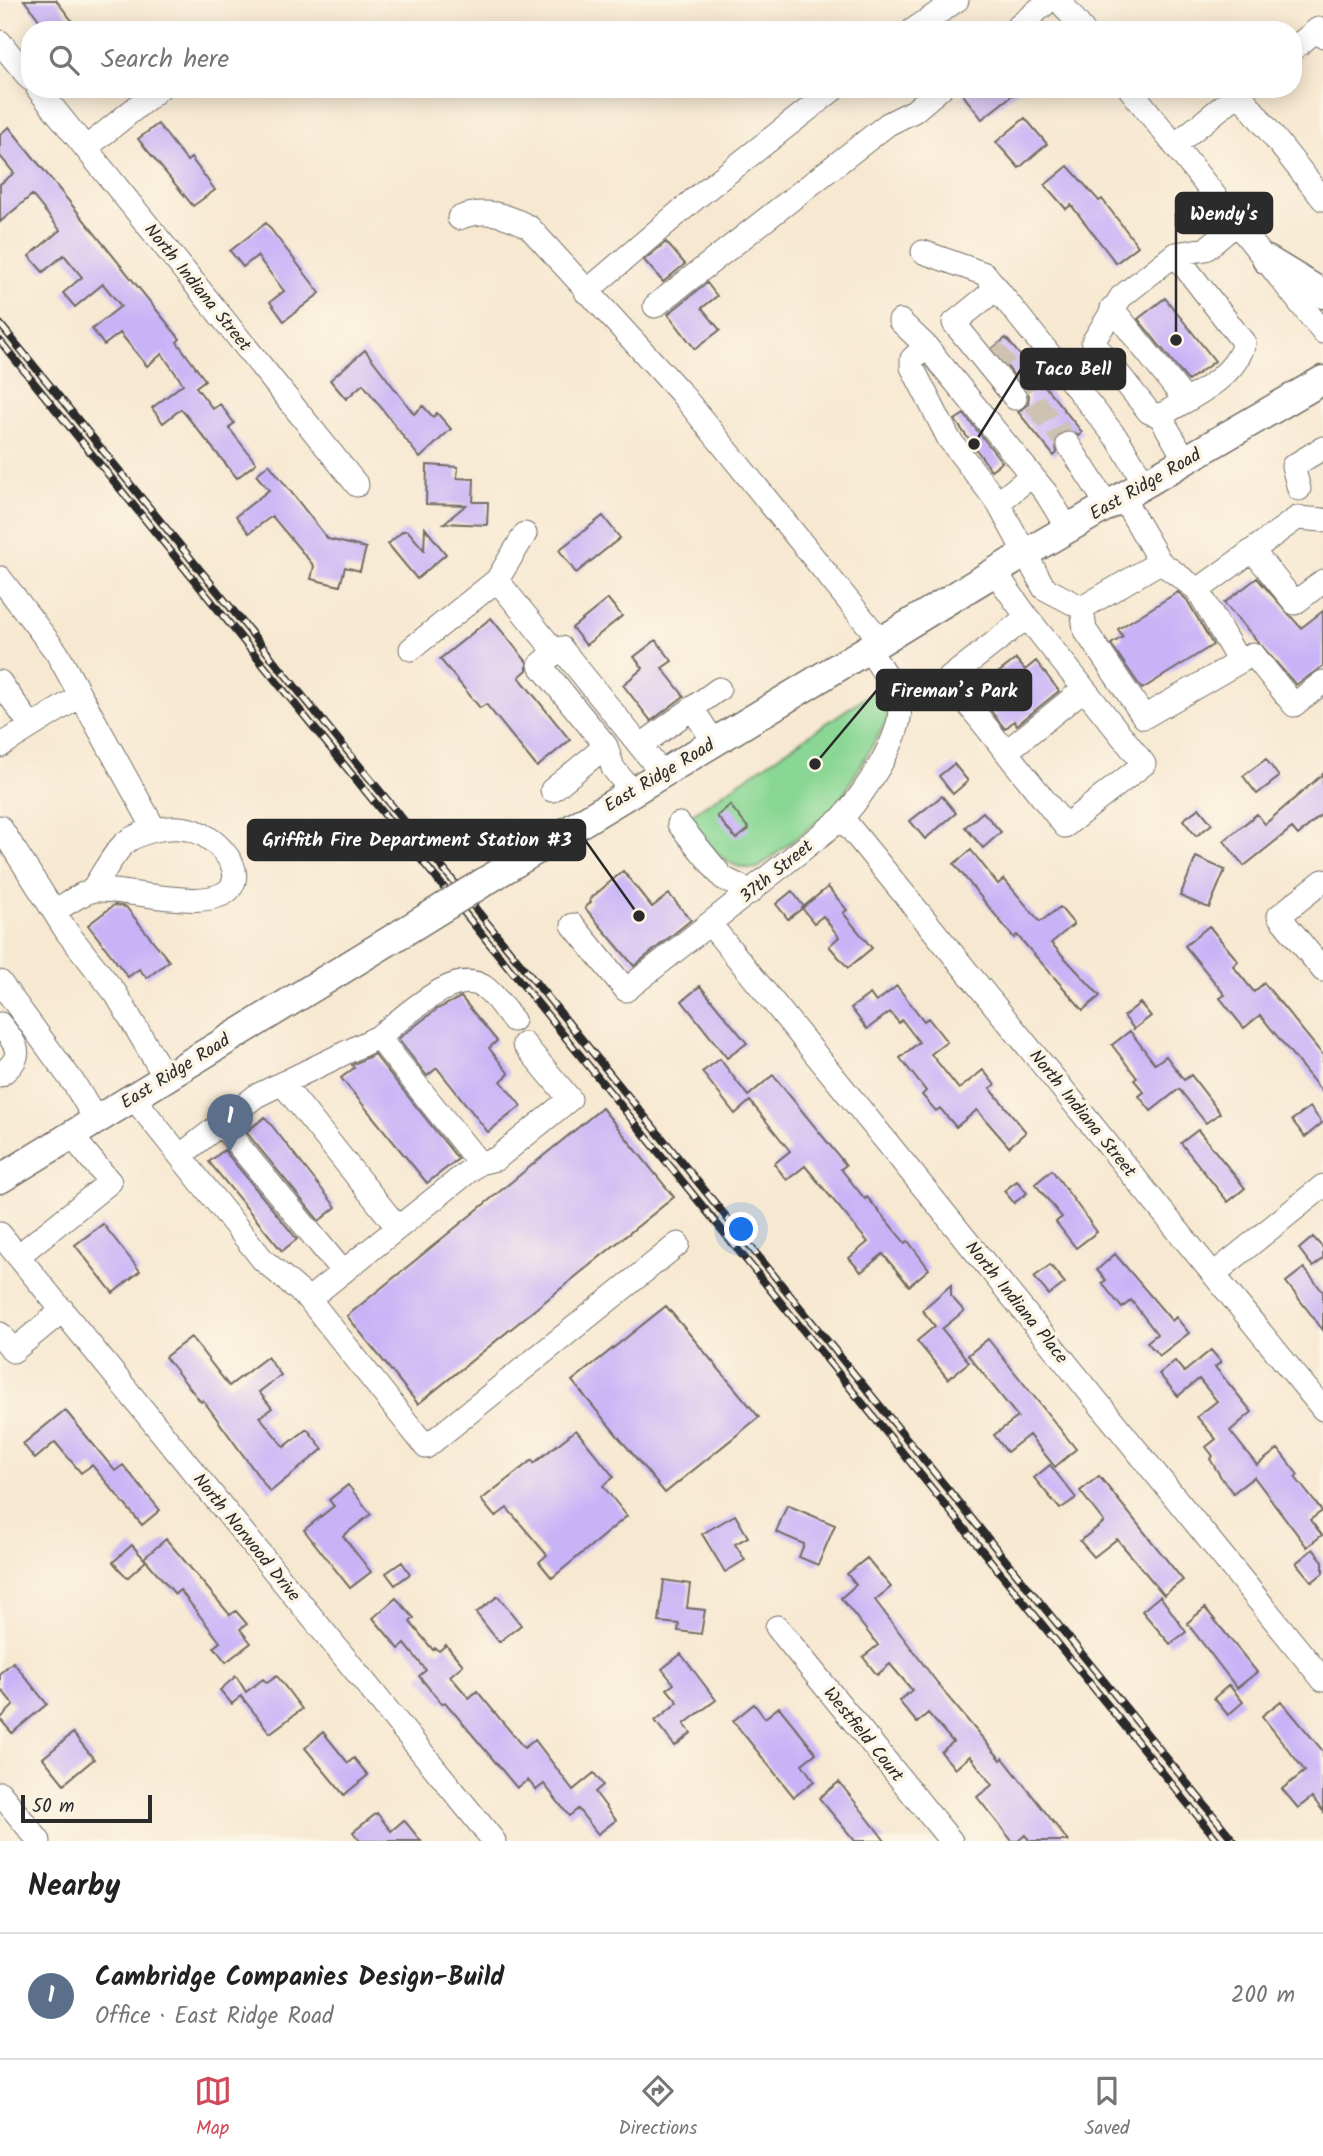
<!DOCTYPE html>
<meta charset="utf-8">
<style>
:root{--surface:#fff;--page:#f6f6f6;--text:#222;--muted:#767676;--line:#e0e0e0;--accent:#d1495b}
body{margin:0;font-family:Kalam,sans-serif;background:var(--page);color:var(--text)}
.scale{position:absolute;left:21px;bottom:18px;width:131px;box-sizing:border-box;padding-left:7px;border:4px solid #2b2b2b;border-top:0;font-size:19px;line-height:24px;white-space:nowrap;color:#2b2b2b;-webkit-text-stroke:5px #fcf5e5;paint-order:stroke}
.you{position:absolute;left:742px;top:1230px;width:24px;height:24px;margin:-18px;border:5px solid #fff;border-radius:50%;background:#1a73e8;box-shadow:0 0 0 10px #1a73e833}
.badge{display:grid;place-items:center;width:46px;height:46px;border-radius:50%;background:var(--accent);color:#fff;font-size:23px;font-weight:700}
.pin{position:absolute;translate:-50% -58px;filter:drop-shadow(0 2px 4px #0008)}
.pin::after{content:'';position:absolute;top:37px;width:24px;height:21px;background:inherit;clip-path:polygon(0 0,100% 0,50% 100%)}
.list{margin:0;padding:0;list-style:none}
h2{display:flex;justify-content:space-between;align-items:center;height:91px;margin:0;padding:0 28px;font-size:30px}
h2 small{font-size:23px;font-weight:400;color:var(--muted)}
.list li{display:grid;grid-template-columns:46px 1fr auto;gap:21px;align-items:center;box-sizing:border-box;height:126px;padding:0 28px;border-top:2px solid var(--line)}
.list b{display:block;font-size:26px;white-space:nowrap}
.list p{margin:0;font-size:23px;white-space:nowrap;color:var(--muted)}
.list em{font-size:23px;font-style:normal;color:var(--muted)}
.icon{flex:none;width:38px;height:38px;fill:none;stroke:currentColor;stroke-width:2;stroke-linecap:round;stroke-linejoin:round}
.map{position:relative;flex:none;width:1323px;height:1841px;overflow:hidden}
.search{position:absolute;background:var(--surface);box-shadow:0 4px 18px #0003;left:21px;right:21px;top:21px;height:77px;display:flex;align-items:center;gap:18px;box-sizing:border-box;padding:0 24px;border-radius:28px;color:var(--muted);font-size:26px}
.sheet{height:217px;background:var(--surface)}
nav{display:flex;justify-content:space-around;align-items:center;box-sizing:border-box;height:98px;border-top:2px solid var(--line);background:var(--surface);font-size:19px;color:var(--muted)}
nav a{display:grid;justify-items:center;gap:4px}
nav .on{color:var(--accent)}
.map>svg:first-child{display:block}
.green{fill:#8ad795;stroke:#5a8160;stroke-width:2}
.building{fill:#c9b3f7}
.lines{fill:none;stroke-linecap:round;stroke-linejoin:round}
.minor-tunnel{stroke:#cec2b0;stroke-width:23;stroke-dasharray:23 11;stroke-linecap:butt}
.minor-casing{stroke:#726d65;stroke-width:25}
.major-casing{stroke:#726d65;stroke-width:31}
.minor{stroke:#fff;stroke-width:23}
.major{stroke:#fff;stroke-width:28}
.rail-casing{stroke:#2b2b2b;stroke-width:8}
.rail{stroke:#fcf5e5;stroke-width:5;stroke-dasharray:16;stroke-linecap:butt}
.major-bridge-casing{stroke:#726d65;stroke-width:31;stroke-linecap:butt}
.major-bridge{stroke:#fff;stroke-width:28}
.labels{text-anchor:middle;stroke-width:7;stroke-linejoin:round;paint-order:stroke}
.street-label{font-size:18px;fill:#2b2b2b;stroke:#fcf5e5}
.leader{fill:none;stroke:#2b2b2b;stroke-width:2.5}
.callout-dot{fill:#2b2b2b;stroke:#fcf5e5;stroke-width:2.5}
.callout{fill:#2b2b2b;stroke:#2b2b2b;stroke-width:2.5}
.callout-label{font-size:19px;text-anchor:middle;font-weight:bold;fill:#fff}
</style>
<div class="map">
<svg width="1323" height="1841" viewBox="0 0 1323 1841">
<rect width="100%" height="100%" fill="#fcf5e5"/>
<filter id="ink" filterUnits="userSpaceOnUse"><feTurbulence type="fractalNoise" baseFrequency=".0143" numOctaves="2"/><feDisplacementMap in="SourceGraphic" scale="14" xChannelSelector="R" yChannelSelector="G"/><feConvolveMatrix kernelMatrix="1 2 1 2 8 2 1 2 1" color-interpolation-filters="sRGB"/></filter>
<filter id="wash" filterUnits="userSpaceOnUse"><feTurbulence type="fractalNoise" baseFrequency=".00686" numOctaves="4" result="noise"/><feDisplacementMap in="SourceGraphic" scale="28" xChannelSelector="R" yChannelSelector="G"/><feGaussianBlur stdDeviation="1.57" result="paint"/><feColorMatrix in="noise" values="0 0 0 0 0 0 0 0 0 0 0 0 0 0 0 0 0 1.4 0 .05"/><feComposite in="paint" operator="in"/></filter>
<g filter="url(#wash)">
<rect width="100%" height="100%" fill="#f7e8d1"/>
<path class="green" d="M 877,689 L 887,711 L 887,721 L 836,807 L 758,868 C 724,873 707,840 688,817 Z"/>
<g id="blocks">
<path class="building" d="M 24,0 L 56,0 L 79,30 L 47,30 Z
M 970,89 L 1020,89 L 982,119 L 963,95 Z
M 1025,118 L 1047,144 L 1019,168 L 996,142 Z
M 158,124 L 187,161 L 191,158 L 215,190 L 193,206 L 138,139 Z
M 9,127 L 180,339 L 177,342 L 205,380 L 196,387 L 213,409 L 220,404 L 234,423 L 229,428 L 256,463 L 237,478 L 181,409 L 163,423 L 152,408 L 183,384 L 162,354 L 147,366 L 120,333 L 104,345 L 92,329 L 121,306 L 103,284 L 75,307 L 63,293 L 82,277 L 64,255 L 43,272 L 29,256 L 60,230 L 32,195 L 0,222 L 0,184 L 14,173 L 0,156 L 0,134 Z
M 1068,166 L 1099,201 L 1102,199 L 1138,246 L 1116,263 L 1071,205 L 1066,209 L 1045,185 Z
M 266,223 L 320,293 L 284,321 L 270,302 L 284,291 L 257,256 L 243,267 L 230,251 Z
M 666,242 L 685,264 L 663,282 L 644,260 Z
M 707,283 L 717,296 L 702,308 L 720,330 L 695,349 L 668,314 Z
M 1165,298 L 1215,361 L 1188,381 L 1138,319 Z
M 1006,338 L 1082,432 L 1079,436 L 1068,430 L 1060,433 L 1055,438 L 1057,453 L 1054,456 L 1018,412 L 1028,404 L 1029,395 L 993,348 Z
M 365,350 L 414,414 L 423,406 L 433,417 L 437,413 L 451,429 L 420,458 L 363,384 L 346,399 L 330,380 Z
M 964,414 L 1002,462 L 991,470 L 955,420 Z
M 269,464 L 328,539 L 366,548 L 360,571 L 345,567 L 340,586 L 311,579 L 314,566 L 272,516 L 249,533 L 236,516 L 269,490 L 256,475 Z
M 427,465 L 458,467 L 457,478 L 474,479 L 473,502 L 488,502 L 487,525 L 444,523 L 466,505 L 426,504 Z
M 603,516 L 620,538 L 576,573 L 559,550 Z
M 425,528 L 446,554 L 417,579 L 388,544 L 403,531 L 408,531 L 424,550 Z
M 1257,578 L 1301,628 L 1323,611 L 1323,666 L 1296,685 L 1224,603 Z
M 1178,592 L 1187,600 L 1213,645 L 1142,689 L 1111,644 L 1123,637 L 1118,629 Z
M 608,599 L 622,616 L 586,645 L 572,628 Z
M 491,618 L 527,662 L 527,670 L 519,677 L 570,740 L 537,767 L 486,704 L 480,708 L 440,659 Z
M 656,640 L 672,661 L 662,668 L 684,696 L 651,721 L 623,685 L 643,668 L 634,657 Z
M 1016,659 L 1025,670 L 1036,661 L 1059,691 L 1017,725 L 1014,721 L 1005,729 L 984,702 L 993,695 L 984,684 Z
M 1266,759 L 1279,777 L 1257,794 L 1243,776 Z
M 954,764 L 968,781 L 953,794 L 939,776 Z
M 1323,774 L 1323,813 L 1298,835 L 1292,828 L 1244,866 L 1224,841 L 1257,814 L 1265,824 Z
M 942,796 L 956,813 L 925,839 L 910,821 Z
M 730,805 L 749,829 L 736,839 L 717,816 Z
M 1199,808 L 1212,824 L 1196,836 L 1183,820 Z
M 983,812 L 1001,832 L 983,848 L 965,827 Z
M 971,850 L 998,884 L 1004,879 L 1040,922 L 1060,907 L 1074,924 L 1051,943 L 1100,996 L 1083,1010 L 1017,935 L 1014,938 L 954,864 Z
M 1196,857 L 1225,870 L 1209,908 L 1180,896 Z
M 623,871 L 652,907 L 669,894 L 691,920 L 634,966 L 585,908 L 591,902 L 590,899 Z
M 828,887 L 847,910 L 843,913 L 872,948 L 848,968 L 829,946 L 839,937 L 823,916 L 814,923 L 802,908 Z
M 792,891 L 804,907 L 788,919 L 776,904 Z
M 114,905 L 126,907 L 169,961 L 147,978 L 139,969 L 128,977 L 88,925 Z
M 1209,926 L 1238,961 L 1233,966 L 1254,992 L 1264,983 L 1323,1055 L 1323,1093 L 1260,1015 L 1244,1028 L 1220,998 L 1225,995 L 1185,946 Z
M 700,986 L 747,1043 L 727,1058 L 682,1001 Z
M 897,986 L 924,1021 L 928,1018 L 947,1042 L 931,1054 L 959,1089 L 983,1070 L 995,1085 L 990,1088 L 1026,1132 L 1009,1147 L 977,1110 L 956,1127 L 940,1108 L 936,1111 L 922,1095 L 926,1091 L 900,1058 L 919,1042 L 902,1020 L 899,1023 L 890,1012 L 867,1029 L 851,1008 L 870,994 L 876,1002 Z
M 461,997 L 497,1041 L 489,1048 L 509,1074 L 501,1081 L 521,1106 L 488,1132 L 437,1068 L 427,1076 L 398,1039 L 437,1009 Z
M 1140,1003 L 1151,1016 L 1134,1029 L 1124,1016 Z
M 1130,1031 L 1155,1064 L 1166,1056 L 1184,1080 L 1191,1075 L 1220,1113 L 1206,1123 L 1179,1089 L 1151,1111 L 1139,1096 L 1144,1092 L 1134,1080 L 1137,1078 L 1112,1045 Z
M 374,1054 L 458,1159 L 427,1183 L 341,1078 L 354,1068 L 352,1065 Z
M 720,1059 L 748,1096 L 773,1075 L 846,1165 L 841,1169 L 865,1199 L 867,1197 L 905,1243 L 908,1241 L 929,1269 L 909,1286 L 883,1254 L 861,1272 L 849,1258 L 868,1242 L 805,1166 L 787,1180 L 774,1164 L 790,1151 L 750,1101 L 735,1114 L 702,1072 Z
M 1310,1107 L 1322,1123 L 1305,1137 L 1292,1120 Z
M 602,1108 L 674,1197 L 418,1404 L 347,1316 Z
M 265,1117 L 336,1207 L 319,1221 L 246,1132 Z
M 1198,1130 L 1245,1188 L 1228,1202 L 1181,1143 Z
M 224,1150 L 297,1239 L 282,1251 L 209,1162 Z
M 1052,1170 L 1097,1232 L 1076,1248 L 1056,1222 L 1062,1217 L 1035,1184 Z
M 1017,1181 L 1027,1193 L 1014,1203 L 1004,1191 Z
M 103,1224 L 140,1271 L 113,1293 L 75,1245 Z
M 1313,1237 L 1323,1248 L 1323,1259 L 1313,1267 L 1299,1249 Z
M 1115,1254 L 1172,1321 L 1176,1317 L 1189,1333 L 1159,1356 L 1147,1342 L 1157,1334 L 1131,1300 L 1122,1308 L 1102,1283 L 1106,1280 L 1097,1270 Z
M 1050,1265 L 1065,1283 L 1049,1295 L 1034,1277 Z
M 1304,1268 L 1323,1292 L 1323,1330 L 1286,1282 Z
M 951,1285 L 951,1296 L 964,1311 L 942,1329 L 969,1362 L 948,1379 L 917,1341 L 935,1326 L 922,1310 Z
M 666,1306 L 759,1417 L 665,1493 L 572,1381 Z
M 191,1337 L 229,1386 L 267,1357 L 281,1375 L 259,1392 L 272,1408 L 260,1417 L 284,1447 L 307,1429 L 323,1449 L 270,1492 L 203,1400 L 201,1402 L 165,1357 Z
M 988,1339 L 1076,1449 L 1055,1467 L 1029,1435 L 1007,1452 L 994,1435 L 1018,1417 L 968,1355 Z
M 1211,1350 L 1221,1362 L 1215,1367 L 1252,1412 L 1230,1431 L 1257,1465 L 1278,1449 L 1298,1475 L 1295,1477 L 1322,1511 L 1310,1520 L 1322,1535 L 1307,1547 L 1254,1477 L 1233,1493 L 1222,1479 L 1210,1459 L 1213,1456 L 1206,1447 L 1216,1439 L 1197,1417 L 1217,1401 L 1199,1379 L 1178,1396 L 1159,1374 L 1175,1361 L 1184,1372 Z
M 65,1410 L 115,1471 L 123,1465 L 160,1510 L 142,1525 L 92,1465 L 81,1473 L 55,1442 L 35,1459 L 23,1444 Z
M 576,1430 L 614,1477 L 603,1486 L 627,1516 L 552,1578 L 539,1562 L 547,1555 L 507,1508 L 495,1517 L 481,1500 L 532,1460 L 534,1463 Z
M 1050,1465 L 1076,1498 L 1060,1509 L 1034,1478 Z
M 1099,1476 L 1183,1580 L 1164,1595 L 1117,1539 L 1094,1557 L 1080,1541 L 1104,1522 L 1080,1491 Z
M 348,1485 L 371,1514 L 343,1536 L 371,1572 L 350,1588 L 304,1530 L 334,1506 L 329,1500 Z
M 787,1505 L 835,1525 L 818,1565 L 799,1557 L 804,1544 L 776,1532 Z
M 735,1515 L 748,1537 L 735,1544 L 745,1560 L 725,1572 L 702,1534 Z
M 166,1539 L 230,1615 L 236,1611 L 247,1624 L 240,1629 L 251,1643 L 226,1662 L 214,1647 L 220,1642 L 180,1590 L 175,1594 L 144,1558 Z
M 132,1545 L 146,1561 L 127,1578 L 113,1562 Z
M 1313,1549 L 1323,1561 L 1323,1573 L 1312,1582 L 1296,1563 Z
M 867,1558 L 891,1587 L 875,1600 L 948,1697 L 1001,1760 L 1003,1758 L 1068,1841 L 1030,1841 L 1025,1835 L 1018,1841 L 1012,1841 L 977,1797 L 992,1785 L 970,1756 L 955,1769 L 941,1752 L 953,1742 L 928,1713 L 917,1723 L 899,1701 L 912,1690 L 890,1664 L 877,1675 L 863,1657 L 878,1645 L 841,1598 L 856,1585 L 847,1574 Z
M 402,1562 L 410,1574 L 395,1585 L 386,1573 Z
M 664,1580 L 690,1584 L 687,1608 L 705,1610 L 701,1634 L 678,1631 L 679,1624 L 659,1622 Z
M 498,1596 L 521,1625 L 499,1642 L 476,1613 Z
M 1160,1596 L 1186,1632 L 1170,1644 L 1142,1611 Z
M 396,1598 L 414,1618 L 410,1622 L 433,1650 L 435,1648 L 439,1651 L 446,1645 L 463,1665 L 450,1676 L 469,1698 L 477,1691 L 524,1748 L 535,1740 L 573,1790 L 594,1773 L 603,1785 L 595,1792 L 616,1820 L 598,1834 L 578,1809 L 569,1816 L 544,1784 L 536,1790 L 528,1780 L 517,1788 L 445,1702 L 442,1704 L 419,1676 L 426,1670 L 405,1644 L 399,1649 L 373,1618 Z
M 1205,1608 L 1257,1672 L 1237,1688 L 1187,1623 Z
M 681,1654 L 716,1700 L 684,1724 L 691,1733 L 675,1746 L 655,1721 L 678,1702 L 667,1689 L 674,1684 L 662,1669 Z
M 13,1662 L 47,1704 L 12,1733 L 0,1719 L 14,1705 L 0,1688 L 0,1673 Z
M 236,1676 L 246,1692 L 263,1679 L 267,1683 L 277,1676 L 302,1709 L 270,1733 L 241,1696 L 232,1704 L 220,1690 Z
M 1229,1685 L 1243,1702 L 1228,1715 L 1214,1698 Z
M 1281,1701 L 1323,1751 L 1323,1811 L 1312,1797 L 1298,1808 L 1282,1789 L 1305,1771 L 1262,1716 Z
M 754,1704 L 765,1718 L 779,1707 L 816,1753 L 802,1764 L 814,1781 L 794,1797 L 733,1721 Z
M 323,1732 L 348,1763 L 354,1758 L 368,1775 L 344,1795 L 305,1748 Z
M 73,1733 L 94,1759 L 64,1784 L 43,1758 Z
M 839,1782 L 863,1812 L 885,1841 L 855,1841 L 819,1798 Z
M 377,1813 L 391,1831 L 404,1820 L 421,1841 L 360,1841 L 353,1832 Z"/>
</g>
</g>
<g filter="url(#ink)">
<use href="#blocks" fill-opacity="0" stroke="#726d65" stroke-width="2"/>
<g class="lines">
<path class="minor-tunnel" d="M 992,349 L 1068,444"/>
<defs>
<path id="minor" d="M 1059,0 L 1083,30
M 913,30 L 957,0
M 1014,30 L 1050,0
M 0,42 L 30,79
M 1293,49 L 1318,29 L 1323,36
M 38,89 L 357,485
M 1130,89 L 1323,332
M 1239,93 L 1323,199
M 1175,145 L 1244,89
M 86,148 L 159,89
M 459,218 C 484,208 506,214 529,227 L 680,392 L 880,640
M 923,252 L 985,274 L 1119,441 L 1145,484
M 997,288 L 954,323 L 1015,398
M 586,292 L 697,197 L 834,89
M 655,306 L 888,124 L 914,111 L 940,89
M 1112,308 L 1185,400
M 900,321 L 926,346 L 1046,493 L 1068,529
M 926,346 L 912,359 L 912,367 L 949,439 L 998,503 L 1044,588 L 1082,608 L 1160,562
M 1160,416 C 1190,397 1234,380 1244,343 L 1175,254
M 1068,444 L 1108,506
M 1186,461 L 1160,416 L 1149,412 L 1093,342 L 1121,297 L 1175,254 L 1206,249 L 1238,222
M 1299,489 L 1293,466 L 1323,448
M 998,503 L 1031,476
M 1253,551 L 1295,603 L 1323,581
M 995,572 L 1027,617 L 1144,764 L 1065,826 L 948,679 L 1027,617
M 0,578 L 57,653 L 155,830
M 497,580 L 525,534
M 1198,590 L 1297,518 L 1323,520
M 1082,608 L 1085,630 L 1144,717 L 1239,662 L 1198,590 L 1160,562 L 1123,498
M 411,649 L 497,580 L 556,653
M 1239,662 L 1253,654 L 1294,705 L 1323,682
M 0,682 L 31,726
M 692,708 L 714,742
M 0,746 L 80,696
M 640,746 L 719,689
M 1006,752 L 1084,689
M 552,790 L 606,746
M 632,792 L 613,768 L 606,746 L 540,665 L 561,648 L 662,773
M 842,818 L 1323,1409
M 679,824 L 723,878 L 751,892
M 0,827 L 67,932 L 116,994 L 165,1077
M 1323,881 L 1279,916 L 1323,970
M 54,911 C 66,905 83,891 96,890 C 127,888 218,916 233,884 C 238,872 231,860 223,851 C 215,841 200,831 187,829 C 170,825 141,831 126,842 C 113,853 102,876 92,890
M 710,924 L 1323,1680
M 573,925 L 626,990 L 842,818 C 862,796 905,735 899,705 C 895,685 878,665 868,648
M 0,982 L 75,1085 L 96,1120
M 0,1024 C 18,1047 26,1055 0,1075
M 378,1037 C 403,1019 454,966 484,987 C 495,994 504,1010 513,1020
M 282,1083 L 398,1228
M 133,1097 L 263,1260 L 309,1299 L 479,1163 L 378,1037 L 256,1096 L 180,1156
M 220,1123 L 343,1272
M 479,1163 L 496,1159 L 570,1099 L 524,1044
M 0,1234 L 494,1841
M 18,1256 L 110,1182 L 71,1135
M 1214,1274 L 1323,1186
M 309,1299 L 426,1447 L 678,1244
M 0,1334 L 13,1351 L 63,1310
M 777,1627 L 951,1841
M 0,1793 L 39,1841"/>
<path id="major" d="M 1267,260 L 1323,294
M 515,863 L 1026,553 L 1323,380
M 0,1179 L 402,933"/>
</defs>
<use href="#minor" class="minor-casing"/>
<use href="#major" class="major-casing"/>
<use href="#minor" class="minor"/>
<use href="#major" class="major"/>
<defs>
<path id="rail" d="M 0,324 L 1234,1841
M 0,341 L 1218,1841"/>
</defs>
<use href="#rail" class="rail-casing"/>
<use href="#rail" class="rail"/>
<defs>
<path id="major-bridge" d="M 402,933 L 515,863"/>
</defs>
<use href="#major-bridge" class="major-bridge-casing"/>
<use href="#major-bridge" class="major-bridge"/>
</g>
</g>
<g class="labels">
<g class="street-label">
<text transform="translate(198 287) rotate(51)" y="6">North Indiana Street</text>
<text transform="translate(1145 484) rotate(-30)" y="6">East Ridge Road</text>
<text transform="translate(659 775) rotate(-31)" y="6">East Ridge Road</text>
<text transform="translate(776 871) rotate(-39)" y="6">37th Street</text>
<text transform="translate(175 1071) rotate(-32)" y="6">East Ridge Road</text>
<text transform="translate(1083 1113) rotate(51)" y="6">North Indiana Street</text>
<text transform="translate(1017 1302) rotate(51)" y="6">North Indiana Place</text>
<text transform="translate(247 1537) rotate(51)" y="6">North Norwood Drive</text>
<text transform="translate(864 1734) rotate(51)" y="6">Westfield Court</text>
</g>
</g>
<path class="leader" d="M1176 340L1176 213M974 444L1021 369M815 764L877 690M639 916L585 840"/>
<g class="callout-dot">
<circle cx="1176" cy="340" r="7"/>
<circle cx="974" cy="444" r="7"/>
<circle cx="815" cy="764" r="7"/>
<circle cx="639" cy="916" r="7"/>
</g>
<g class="callout">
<rect x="1176" y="193" width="96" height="40" rx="7"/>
<rect x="1021" y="349" width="104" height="40" rx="7"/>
<rect x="877" y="670" width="154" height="40" rx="7"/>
<rect x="248" y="820" width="337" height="40" rx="7"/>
</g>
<g class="callout-label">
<text x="1224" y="220">Wendy's</text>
<text x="1073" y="375">Taco Bell</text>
<text x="954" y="697">Fireman’s Park</text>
<text x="417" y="846">Griffith Fire Department Station #3</text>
</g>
</svg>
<div class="scale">50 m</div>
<div class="you"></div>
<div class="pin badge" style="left:230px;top:1152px;background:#5c6f8a">1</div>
<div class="search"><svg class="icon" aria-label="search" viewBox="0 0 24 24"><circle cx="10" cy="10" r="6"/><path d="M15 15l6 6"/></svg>Search here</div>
</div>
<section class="sheet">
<h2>Nearby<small></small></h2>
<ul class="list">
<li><span class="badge" style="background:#5c6f8a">1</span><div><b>Cambridge Companies Design-Build</b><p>Office · East Ridge Road</p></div><em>200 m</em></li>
</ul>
</section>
<nav>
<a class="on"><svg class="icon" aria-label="map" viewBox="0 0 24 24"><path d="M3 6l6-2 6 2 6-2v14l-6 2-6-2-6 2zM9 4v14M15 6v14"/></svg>Map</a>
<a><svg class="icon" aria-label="directions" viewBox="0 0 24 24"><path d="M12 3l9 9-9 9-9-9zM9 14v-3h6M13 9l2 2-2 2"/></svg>Directions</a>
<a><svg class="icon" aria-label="saved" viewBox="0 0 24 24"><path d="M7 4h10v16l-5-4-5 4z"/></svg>Saved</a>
</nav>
